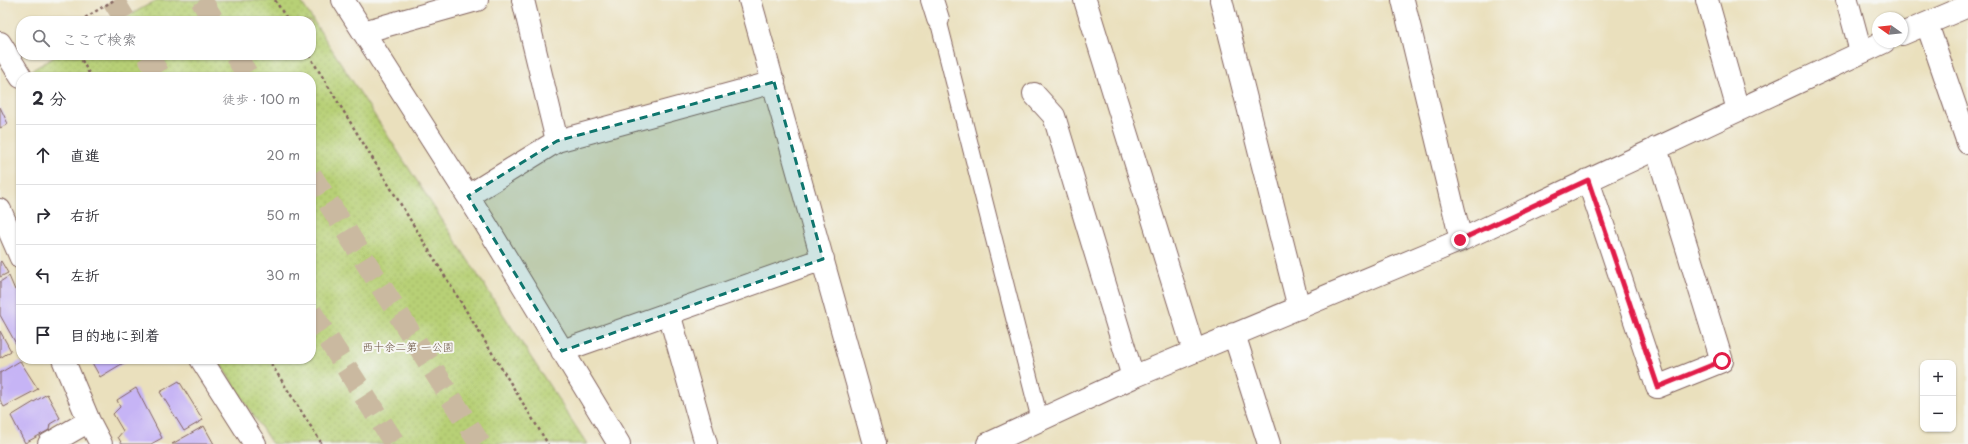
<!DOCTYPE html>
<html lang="ja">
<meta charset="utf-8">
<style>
:root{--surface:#fff;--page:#f2f2f3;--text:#2b2b33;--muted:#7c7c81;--line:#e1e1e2}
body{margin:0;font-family:"Playpen Sans","Klee One",sans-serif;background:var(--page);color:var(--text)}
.controls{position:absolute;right:12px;bottom:12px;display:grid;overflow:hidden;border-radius:8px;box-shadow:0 1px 3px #0004}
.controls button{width:36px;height:36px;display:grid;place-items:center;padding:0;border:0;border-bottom:1px solid var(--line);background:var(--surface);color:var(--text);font:20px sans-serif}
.compass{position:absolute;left:1872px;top:12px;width:36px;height:36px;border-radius:50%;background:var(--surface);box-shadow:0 1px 3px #0004;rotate:285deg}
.stop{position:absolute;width:12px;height:12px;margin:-9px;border:3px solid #e11d48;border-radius:50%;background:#fff}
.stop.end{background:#e11d48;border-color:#fff;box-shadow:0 1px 4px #0008}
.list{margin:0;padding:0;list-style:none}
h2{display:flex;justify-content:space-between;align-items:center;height:52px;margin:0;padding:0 16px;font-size:17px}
h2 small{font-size:13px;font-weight:400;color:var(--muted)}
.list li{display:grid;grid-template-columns:26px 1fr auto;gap:12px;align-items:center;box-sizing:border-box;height:60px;padding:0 16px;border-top:1px solid var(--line)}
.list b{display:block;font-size:15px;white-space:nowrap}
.list em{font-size:13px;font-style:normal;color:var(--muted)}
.icon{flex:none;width:22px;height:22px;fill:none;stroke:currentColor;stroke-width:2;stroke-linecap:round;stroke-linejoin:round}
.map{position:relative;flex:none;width:1968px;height:444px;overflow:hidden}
.search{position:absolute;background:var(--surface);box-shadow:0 1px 3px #0004;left:16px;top:16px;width:300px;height:44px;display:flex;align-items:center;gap:10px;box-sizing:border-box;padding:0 14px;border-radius:16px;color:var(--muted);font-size:15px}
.panel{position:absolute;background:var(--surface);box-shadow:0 1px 3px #0004;left:16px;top:72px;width:300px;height:292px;border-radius:16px}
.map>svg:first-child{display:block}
.park{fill:url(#park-dots);stroke:#807850}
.building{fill:#c6b4f5}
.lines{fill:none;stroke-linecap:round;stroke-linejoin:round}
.motorway-tunnel{stroke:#cab9a0;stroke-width:22;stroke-dasharray:22 11;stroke-linecap:butt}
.service-casing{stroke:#82635e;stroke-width:18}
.minor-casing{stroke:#82635e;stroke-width:24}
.path{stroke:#82635e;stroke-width:2.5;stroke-dasharray:3 3;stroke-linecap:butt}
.service{stroke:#fff;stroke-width:16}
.minor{stroke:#fff;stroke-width:22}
.route{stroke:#e11d48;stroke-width:5}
.marked{fill:#0f766e;fill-opacity:0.2;stroke:#0f766e;stroke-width:3;stroke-dasharray:8 5;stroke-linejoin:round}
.labels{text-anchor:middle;stroke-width:4;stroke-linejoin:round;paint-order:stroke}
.park-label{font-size:11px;fill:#6b5442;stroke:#f6f6f2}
</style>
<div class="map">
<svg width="1968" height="444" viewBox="0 0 1968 444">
<defs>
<pattern id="park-dots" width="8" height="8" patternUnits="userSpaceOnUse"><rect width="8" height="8" fill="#b7d076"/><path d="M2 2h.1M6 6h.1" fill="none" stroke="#9fb266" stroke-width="1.8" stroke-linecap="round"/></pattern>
</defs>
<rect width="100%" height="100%" fill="#f6f6f2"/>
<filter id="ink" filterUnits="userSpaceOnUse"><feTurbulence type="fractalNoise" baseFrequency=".025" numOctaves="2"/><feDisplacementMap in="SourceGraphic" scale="8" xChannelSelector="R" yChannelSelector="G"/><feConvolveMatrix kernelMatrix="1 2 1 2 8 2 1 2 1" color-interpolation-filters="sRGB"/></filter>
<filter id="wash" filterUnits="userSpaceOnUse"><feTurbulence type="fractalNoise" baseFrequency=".012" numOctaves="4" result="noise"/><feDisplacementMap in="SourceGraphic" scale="16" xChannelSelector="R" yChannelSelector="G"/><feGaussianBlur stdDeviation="0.9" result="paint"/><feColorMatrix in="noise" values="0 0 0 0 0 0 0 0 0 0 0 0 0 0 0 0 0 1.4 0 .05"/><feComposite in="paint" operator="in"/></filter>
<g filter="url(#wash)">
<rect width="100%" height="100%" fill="#eae0bd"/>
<path class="park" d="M 157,0 L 300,0 L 587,444 L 272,444 L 217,359 L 311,359 L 311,77 L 36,77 L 32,70 L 58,55 L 311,55 L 311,21 L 119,21 Z"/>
<g id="blocks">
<path class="building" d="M 0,107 L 8,124 L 0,128 Z
M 1,261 L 8,273 L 0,277 L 0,262 Z
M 9,276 L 15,290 L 20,289 L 21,291 L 21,348 L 19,349 L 0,315 L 0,282 Z
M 0,331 L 11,351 L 0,358 Z
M 90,359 L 130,359 L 100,377 Z
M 20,361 L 38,389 L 4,407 L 0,400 L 0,373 Z
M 179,381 L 203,420 L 184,431 L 160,392 Z
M 136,388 L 162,438 L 151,444 L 122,444 L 118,437 L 123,431 L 113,414 L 120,407 L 117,400 Z
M 47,394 L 60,418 L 50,424 L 49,430 L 25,443 L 11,416 Z
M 204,426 L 214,444 L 172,444 Z"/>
</g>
</g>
<g filter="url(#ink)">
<use href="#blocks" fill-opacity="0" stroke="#82635e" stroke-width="1"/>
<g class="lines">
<path class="motorway-tunnel" d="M 113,0 L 126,21
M 201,0 L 214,21
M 147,55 L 161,77
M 235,55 L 249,77
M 311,175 L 480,444
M 311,312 L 395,444"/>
<defs>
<path id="service" d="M 938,19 L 1040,420"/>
<path id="minor" d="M 343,0 L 485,223 L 619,444
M 523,0 L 557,141
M 750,0 L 874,444
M 932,0 L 938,19
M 1085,0 L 1194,351
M 1221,0 L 1299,308
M 1403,0 L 1461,240
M 1707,0 L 1738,110
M 1847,0 L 1861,52
M 1927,24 L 1968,143
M 363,32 L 477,0
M 1902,34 L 1968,6
M 0,43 L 21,77
M 1034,94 L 1054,116 L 1133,377
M 1588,180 L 1657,387 L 1722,361 L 1656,148
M 468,196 L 557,141 L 774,82
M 0,210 L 21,258
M 669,313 L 706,444
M 1234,334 L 1269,444
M 562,351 L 823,259
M 63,359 L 89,421 L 101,444
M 201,359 L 255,444
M 49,444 L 89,421
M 988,444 L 1133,377 L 1461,240 L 1884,42"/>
</defs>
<use href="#service" class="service-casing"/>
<use href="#minor" class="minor-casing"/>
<path class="path" d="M 275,0 L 288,21
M 80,21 L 114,0
M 79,55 L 91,77
M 309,55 L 548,444
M 268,359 L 322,444"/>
<use href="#service" class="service"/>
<use href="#minor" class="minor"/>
</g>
</g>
<g class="lines" filter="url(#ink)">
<path class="route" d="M 1460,240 L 1588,180 L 1658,387 L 1722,361"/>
</g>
<path class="marked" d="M 774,82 L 823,259 L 562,351 L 468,196 L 557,141 Z"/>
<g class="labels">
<g class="park-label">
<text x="408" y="351">西十余二第 一公園</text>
</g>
</g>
</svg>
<div class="controls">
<button>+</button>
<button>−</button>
</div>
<svg class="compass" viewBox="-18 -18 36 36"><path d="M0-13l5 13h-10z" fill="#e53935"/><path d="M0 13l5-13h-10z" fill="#7c7c81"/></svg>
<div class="stop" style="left:1722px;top:361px"></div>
<div class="stop end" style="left:1460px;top:240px"></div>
<div class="search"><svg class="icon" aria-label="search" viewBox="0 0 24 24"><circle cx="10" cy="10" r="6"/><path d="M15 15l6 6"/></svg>ここで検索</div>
<section class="panel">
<h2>2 分<small>徒歩 · 100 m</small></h2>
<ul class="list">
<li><svg class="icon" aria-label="ahead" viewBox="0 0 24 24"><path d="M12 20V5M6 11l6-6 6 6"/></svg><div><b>直進</b></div><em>20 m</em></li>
<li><svg class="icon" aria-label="right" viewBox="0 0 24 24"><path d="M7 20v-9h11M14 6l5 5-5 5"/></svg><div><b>右折</b></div><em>50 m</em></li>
<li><svg class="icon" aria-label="left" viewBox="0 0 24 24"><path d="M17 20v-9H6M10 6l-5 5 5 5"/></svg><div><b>左折</b></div><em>30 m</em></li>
<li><svg class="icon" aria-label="arrive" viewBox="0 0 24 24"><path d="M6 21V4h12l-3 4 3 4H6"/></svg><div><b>目的地に到着</b></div></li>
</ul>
</section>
</div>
